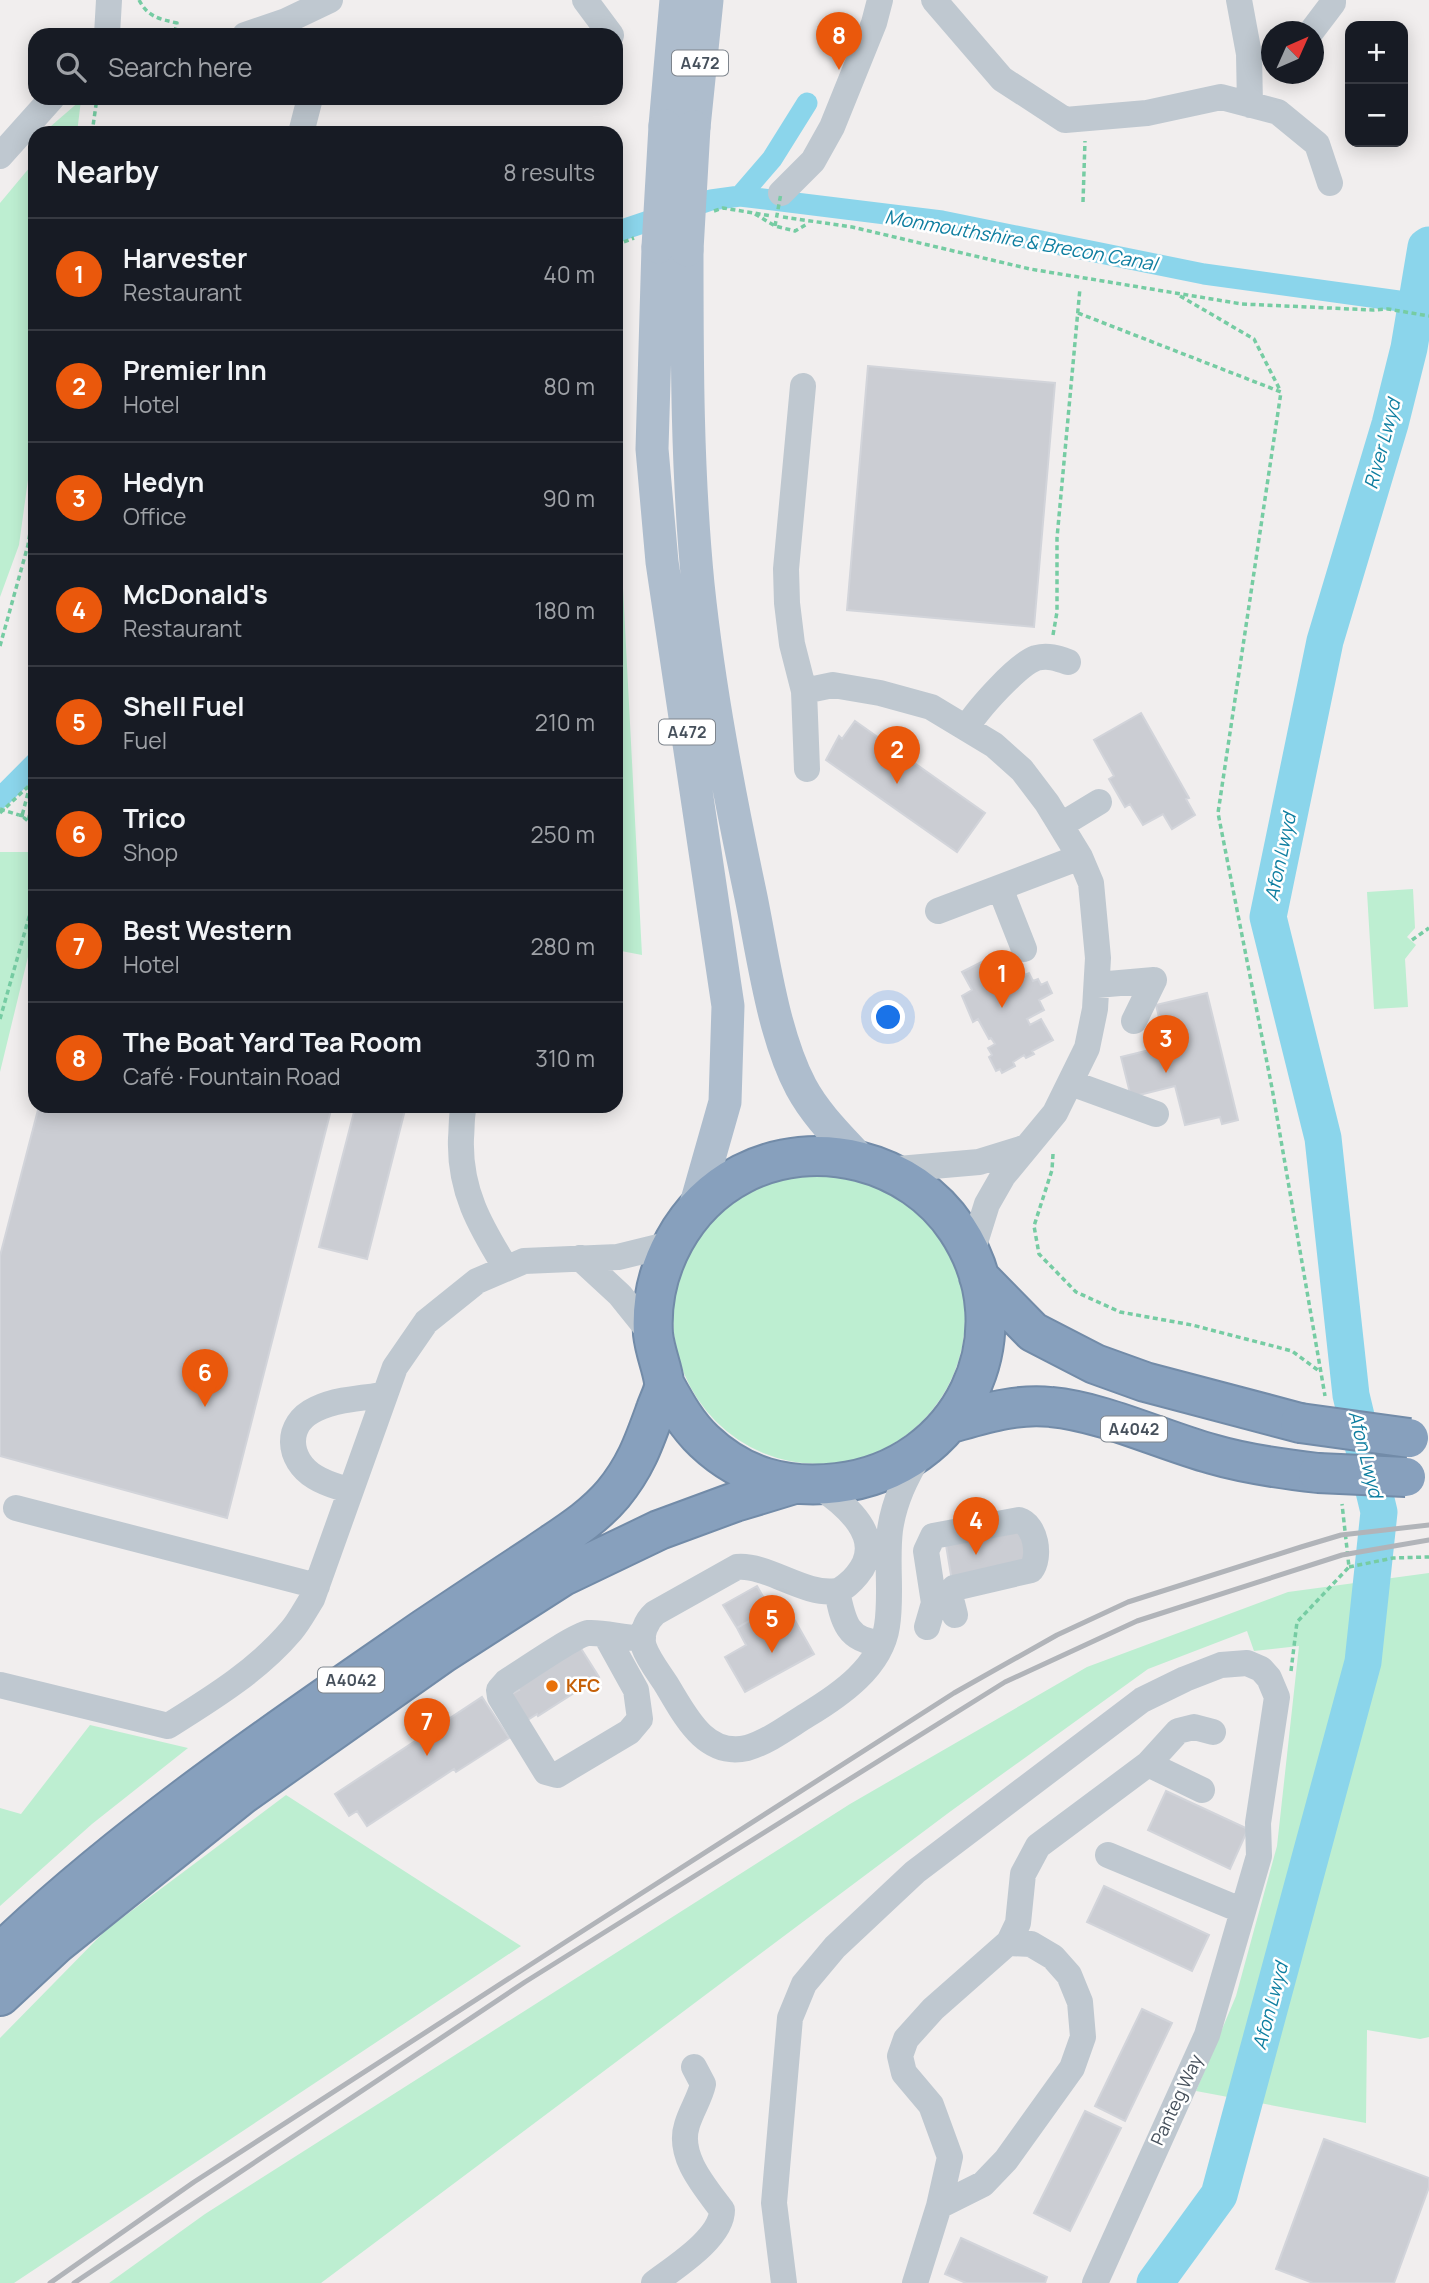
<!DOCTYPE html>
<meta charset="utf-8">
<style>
:root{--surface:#171b24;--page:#20242c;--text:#f1f3f6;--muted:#9ea1a6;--line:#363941;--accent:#ea580c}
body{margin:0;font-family:Manrope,sans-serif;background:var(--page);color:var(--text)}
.controls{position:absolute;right:21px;top:21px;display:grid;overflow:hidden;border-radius:14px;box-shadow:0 4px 18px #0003}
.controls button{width:63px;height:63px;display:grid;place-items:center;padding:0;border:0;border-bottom:2px solid var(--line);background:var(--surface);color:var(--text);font:35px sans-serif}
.compass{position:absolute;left:1261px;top:21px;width:63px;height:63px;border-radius:50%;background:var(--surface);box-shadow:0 4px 18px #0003;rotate:45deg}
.you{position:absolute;left:889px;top:1018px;width:24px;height:24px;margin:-18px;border:5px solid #fff;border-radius:50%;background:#1a73e8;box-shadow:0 0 0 10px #1a73e833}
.badge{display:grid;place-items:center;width:46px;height:46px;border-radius:50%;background:var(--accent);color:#fff;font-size:23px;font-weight:700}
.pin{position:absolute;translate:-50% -58px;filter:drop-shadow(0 2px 4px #0008)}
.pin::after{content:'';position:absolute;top:37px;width:24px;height:21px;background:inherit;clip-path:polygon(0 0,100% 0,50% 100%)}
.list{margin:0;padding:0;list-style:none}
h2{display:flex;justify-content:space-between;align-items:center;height:91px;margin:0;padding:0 28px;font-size:30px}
h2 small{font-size:23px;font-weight:400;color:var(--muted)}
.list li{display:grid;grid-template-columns:46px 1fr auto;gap:21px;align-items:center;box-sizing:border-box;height:112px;padding:0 28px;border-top:2px solid var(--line)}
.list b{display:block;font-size:26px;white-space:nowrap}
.list p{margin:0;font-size:23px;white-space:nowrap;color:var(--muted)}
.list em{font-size:23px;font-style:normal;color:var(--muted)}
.icon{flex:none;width:38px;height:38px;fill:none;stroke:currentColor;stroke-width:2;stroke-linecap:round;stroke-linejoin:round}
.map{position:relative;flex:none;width:1429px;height:2283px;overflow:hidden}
.search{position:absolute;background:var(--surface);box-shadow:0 4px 18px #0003;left:28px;top:28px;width:595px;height:77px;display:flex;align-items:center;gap:18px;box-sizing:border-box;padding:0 24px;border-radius:21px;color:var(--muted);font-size:26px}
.panel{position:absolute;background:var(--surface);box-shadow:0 4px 18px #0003;left:28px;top:126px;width:595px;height:987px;border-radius:21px}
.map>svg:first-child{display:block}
.green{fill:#bdeed1}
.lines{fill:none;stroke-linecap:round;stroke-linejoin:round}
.canal{stroke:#8bd5eb;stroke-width:21}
.river{stroke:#8bd5eb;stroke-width:37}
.building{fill:#cbcdd3;stroke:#d2d4da;stroke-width:2}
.highway-casing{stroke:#728ba8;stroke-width:42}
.path{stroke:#76cca3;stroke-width:3.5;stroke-dasharray:5 3.5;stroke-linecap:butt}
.minor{stroke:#bfc8d0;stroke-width:26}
.major{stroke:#aebdcd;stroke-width:33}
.highway{stroke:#87a0bd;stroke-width:38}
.rail{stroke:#b1b4b9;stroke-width:5}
.highway-bridge-casing{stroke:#728ba8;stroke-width:42;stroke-linecap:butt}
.path-bridge{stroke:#76cca3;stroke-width:3.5;stroke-dasharray:5 3.5;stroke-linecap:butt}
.major-bridge{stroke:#aebdcd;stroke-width:33}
.highway-bridge{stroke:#87a0bd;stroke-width:38}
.food-dot{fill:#e8710a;stroke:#fff;stroke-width:2.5}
.labels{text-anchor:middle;stroke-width:5;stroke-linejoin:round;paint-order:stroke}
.shield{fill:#fff;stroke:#7e858d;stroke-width:2}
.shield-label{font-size:16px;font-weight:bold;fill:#47515c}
.food-label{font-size:18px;font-weight:bold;fill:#c56008;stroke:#fff;text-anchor:start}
.street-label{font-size:18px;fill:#47515c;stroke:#fff}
.water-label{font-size:19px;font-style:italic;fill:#0e7ea0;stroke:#fff}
</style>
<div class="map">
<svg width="1429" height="2283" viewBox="0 0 1429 2283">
<rect width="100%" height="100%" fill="#f1eeee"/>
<path class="green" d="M 81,100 L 77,133 L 43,133 Z
M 35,161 L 35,429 L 19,545 L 0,597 L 0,203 Z
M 616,453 L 642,955 L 616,950 Z
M 0,852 L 35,852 L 35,928 L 0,1072 Z
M 1413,889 L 1415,928 L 1407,937 L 1416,945 L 1405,959 L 1408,1007 L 1374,1009 L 1367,892 Z
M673 1318a146 146 0 1 1 292 0a146 146 0 1 1-292 0Z
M 1429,1573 L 1429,2037 L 1420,2039 L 1367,2030 L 1366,2123 L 1196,2091 L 1236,1996 L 1277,1846 L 1299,1646 L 1254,1651 L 1247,1631 L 1148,1669 L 951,1811 L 321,2283 L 109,2283 L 205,2214 L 850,1804 L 1087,1667 L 1288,1592 Z
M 90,1725 L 188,1748 L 92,1824 L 0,1906 L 0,1808 L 21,1814 Z
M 286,1795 L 521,1946 L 14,2283 L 0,2283 L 0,2038 L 106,1930 Z"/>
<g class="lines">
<path class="canal" d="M 740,196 L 772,159 L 807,103
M 616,232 L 711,200 L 740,196 L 942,221 L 1204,274 L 1429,305
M 0,798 L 35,763"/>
<path class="river" d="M 1155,2283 L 1219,2195 L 1363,1662 L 1379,1512 L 1351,1395 L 1323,1138 L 1268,917 L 1325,641 L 1390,424 L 1409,348 L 1426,247 L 1429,245"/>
</g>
<path class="building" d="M 868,366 L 1055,383 L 1034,627 L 847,610 Z
M 1141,713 L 1189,798 L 1186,799 L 1195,815 L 1172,829 L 1163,814 L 1143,825 L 1130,804 L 1125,807 L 1109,779 L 1114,776 L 1094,740 Z
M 855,721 L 985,813 L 957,852 L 826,760 L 839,736 L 842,739 Z
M 1001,952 L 1011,971 L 1020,967 L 1025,975 L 1029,973 L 1033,981 L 1038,979 L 1041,985 L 1047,982 L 1052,993 L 1039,1000 L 1044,1010 L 1027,1019 L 1030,1025 L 1041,1019 L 1053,1040 L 1032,1051 L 1034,1054 L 1026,1058 L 1024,1055 L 1013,1062 L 1015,1066 L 1002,1073 L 1000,1069 L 996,1071 L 989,1057 L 992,1055 L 988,1048 L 995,1044 L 991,1038 L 989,1039 L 978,1019 L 973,1022 L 962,996 L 972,990 L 962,972 Z
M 1207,993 L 1238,1120 L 1222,1124 L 1220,1117 L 1185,1125 L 1175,1086 L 1131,1097 L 1121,1057 L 1166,1046 L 1156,1005 Z
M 39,1106 L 332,1106 L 227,1518 L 0,1456 L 0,1256 Z
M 333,1106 L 406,1106 L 367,1259 L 319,1247 L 354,1112 Z
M 1023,1530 L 1029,1561 L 952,1581 L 945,1539 Z
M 757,1586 L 770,1609 L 737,1628 L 723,1605 Z
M 770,1609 L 779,1625 L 793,1617 L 814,1654 L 745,1692 L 725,1657 L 746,1645 L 737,1628 Z
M 580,1647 L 599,1677 L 538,1716 L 537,1714 L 526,1721 L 510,1695 L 519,1690 L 516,1687 Z
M 482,1697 L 509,1738 L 456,1772 L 454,1769 L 367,1826 L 357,1811 L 349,1816 L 335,1794 Z
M 1166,1791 L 1248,1829 L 1230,1869 L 1148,1830 Z
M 1104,1886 L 1209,1935 L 1192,1971 L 1087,1922 Z
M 1142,2009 L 1172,2023 L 1125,2121 L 1095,2106 Z
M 1085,2111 L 1121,2128 L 1070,2231 L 1034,2213 Z
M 1324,2139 L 1429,2178 L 1429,2187 L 1394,2283 L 1313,2283 L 1276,2269 Z
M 961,2238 L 1047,2277 L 1045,2283 L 966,2283 L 945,2274 Z"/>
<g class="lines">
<defs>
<path id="highway" d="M 979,1277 L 1033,1332 L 1095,1364 L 1145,1382 L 1300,1423
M 951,1423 C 983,1414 1017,1403 1051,1407 C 1104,1412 1161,1440 1212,1454 C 1246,1464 1282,1469 1318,1473
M 0,1953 C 129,1830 278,1730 424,1629 C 461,1604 499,1579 537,1554 C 563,1536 592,1519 613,1494 C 636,1466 644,1442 656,1409 C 659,1400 665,1390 664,1382 C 662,1367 655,1352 653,1334 C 649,1269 684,1204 742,1174 C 815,1136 911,1160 957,1229 C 1027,1334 961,1469 837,1483 C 786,1489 742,1477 704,1441 C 687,1425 676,1405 665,1385
M 0,1996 L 56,1944 L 243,1794 L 443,1653 L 563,1576 L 659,1530 L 735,1502 L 791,1485"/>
</defs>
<use href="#highway" class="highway-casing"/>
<path class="path" d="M 139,0 C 148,17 159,19 177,23 L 174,35
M 92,133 L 97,98
M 1083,202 L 1085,141
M 714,211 L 723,208 L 772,216
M 755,214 L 775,226 L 795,231 L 807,224
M 783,217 L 852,227 L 1030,269 L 1242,304 L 1373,310 L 1388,309 L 1429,316
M 616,245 L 634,238
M 1180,296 L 1254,339 L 1280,390
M 1078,313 L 1281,392 L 1218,813 L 1272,1088 L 1325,1396
M 1053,635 L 1057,612 L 1057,538 L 1080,288
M 0,646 L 28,545 L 35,502
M 30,785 L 22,816 L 35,827
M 0,813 L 35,780
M 19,815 L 35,818
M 1412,940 L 1429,928
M 0,1019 L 35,896
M 1053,1154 L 1052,1170 L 1034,1226 L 1039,1254 L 1076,1292 L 1120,1312 L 1192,1325 L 1292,1351 L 1319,1371
M 1349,1567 L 1393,1558 L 1429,1557
M 1291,1671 L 1297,1622 L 1349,1567 L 1342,1504"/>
<path class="minor" d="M 585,0 L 611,35
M 934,0 L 1002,79 L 1065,120 L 1147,113 L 1221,97 L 1278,112 L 1317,144 L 1330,183
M 1239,0 L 1249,54 L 1250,105
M 1311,32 L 1333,3 L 1333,0
M 107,35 L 109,0
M 245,35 L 286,21 L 330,0
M 301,133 L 310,98
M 0,156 L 52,98
M 781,193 L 813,161 L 832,127 L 874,23 L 880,0
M 803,386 L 786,569 L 787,603 L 792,644 L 804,691 L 807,769
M 804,691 L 833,685 L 880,693 L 931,707 L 994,745 L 1022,770 L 1047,803 L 1080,857 L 1091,883 L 1098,958 L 1095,1009 L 1087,1048 L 1055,1113 L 1003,1176 L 987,1204 L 971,1255
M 967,727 C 978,709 1017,665 1036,658 C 1048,655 1057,658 1068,662
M 1061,825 L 1099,802
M 1000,888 L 1024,949
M 938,911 L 1080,857
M 1097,985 L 1154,980
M 1134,1021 L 1154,980
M 1071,1083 L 1156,1114
M 464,1106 C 461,1116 462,1128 461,1138 C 459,1190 480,1226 506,1268
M 887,1170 L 979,1162 L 1027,1147
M 580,1258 L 620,1295 L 653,1336
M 817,1485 C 845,1504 888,1538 857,1575 C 853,1580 843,1590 836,1591 C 805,1596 767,1564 737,1567 L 655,1613 C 646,1621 640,1635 644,1647 C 648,1659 659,1673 666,1684 C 684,1713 704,1758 747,1748 C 768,1742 789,1726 807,1715 C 840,1695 881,1667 887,1626 C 892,1595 886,1562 890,1530 C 894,1501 906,1477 921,1452
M 350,1491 C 339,1487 326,1484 315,1477 C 287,1460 284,1424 316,1409 C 337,1399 362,1398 385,1395
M 16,1508 L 317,1586
M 837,1591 C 843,1621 847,1642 882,1643
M 927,1627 L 934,1603 L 926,1551 L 933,1536 L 1019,1520 C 1036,1525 1041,1557 1031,1570 L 954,1588 L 950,1595 L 955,1615
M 605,1634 L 636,1690 L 640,1719 L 629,1732 L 557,1775 L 546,1772 L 500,1697 L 499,1690 L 506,1682 C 520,1673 577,1634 588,1633 C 607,1632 624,1639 643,1638
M 0,1685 L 168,1726 C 211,1699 257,1671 291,1631 C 299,1622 305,1610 312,1599 L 395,1367 L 426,1322 L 477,1281 L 524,1261 L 618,1257 L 671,1244
M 1148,1764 L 1202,1790
M 1108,1855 L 1243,1911
M 939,2206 L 983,2184 L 1006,2160 L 1072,2068 L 1083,2037 L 1080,2002 L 1069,1975 L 1053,1957 L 1031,1944 L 1009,1943
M 654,2283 C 675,2267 722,2238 722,2210 C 705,2187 677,2156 687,2125 C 691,2111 700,2098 703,2084 L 694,2067
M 784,2283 L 774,2203 L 790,2018 L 804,1984 L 835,1947 L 915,1872 L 1142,1700 L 1185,1679 L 1221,1665 L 1247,1663 L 1261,1669 L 1269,1678 L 1277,1697 L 1258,1823 L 1259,1856 L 1207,2035 L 1095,2283
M 915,2283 L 939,2206 L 950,2157 L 931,2105 L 904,2073 L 900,2056 L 906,2039 L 933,2009 L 1009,1942 L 1018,1923 L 1023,1874 L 1038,1846 L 1148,1764 L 1178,1731 L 1194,1727 L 1213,1732"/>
<path class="major" d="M 665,126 L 676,0
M 694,127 L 707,0
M 658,247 L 652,449 L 662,562 L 728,1006 L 725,1102 L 694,1211
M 687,250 C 687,361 687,472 698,584 C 709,689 729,793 751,897 C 763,956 773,1034 801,1087 C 816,1115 839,1137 861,1161"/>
<use href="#highway" class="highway"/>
<path class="rail" d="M 50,2283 L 194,2182 L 567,1941 L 954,1693 L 1057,1635 L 1128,1602 L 1301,1547 L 1341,1535 L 1429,1525
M 74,2283 L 525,1982 L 1005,1682 L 1137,1621 L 1342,1555 L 1429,1540"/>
<defs>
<path id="highway-bridge" d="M 1300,1423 L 1409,1438
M 1318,1473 L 1406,1477"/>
</defs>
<use href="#highway-bridge" class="highway-bridge-casing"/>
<path class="path-bridge" d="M 775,226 L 781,193
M 0,809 L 19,815"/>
<path class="major-bridge" d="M 658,247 L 665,126
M 687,250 L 694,127"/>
<use href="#highway-bridge" class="highway-bridge"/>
</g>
<circle class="food-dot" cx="552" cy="1686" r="7"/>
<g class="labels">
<g class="shield">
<rect x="672" y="50.5" width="56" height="25" rx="5"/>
<rect x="659" y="719.5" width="56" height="25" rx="5"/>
<rect x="1101" y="1416.5" width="66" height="25" rx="5"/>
<rect x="318" y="1667.5" width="66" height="25" rx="5"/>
</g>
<g class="shield-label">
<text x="700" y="69">A472</text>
<text x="687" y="738">A472</text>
<text x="1134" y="1435">A4042</text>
<text x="351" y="1686">A4042</text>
</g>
<g class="food-label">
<text x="566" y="1692">KFC</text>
</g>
<g class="street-label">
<text transform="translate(1177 2100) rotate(-65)" y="6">Panteg Way</text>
</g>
<g class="water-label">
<text transform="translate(1021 240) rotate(10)" y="7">Monmouthshire &amp; Brecon Canal</text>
<text transform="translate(1382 444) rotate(-75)" y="7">River Lwyd</text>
<text transform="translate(1280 857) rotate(-78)" y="7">Afon Lwyd</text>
<text transform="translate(1366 1454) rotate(76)" y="7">Afon Lwyd</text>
<text transform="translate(1270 2006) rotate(-75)" y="7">Afon Lwyd</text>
</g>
</g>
</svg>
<div class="controls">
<button>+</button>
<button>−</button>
</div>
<svg class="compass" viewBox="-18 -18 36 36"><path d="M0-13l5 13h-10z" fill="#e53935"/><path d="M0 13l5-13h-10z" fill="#9ea1a6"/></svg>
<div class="you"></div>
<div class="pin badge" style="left:1002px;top:1008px">1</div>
<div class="pin badge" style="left:897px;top:784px">2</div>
<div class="pin badge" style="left:1166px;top:1073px">3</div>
<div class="pin badge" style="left:976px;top:1555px">4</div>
<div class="pin badge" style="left:772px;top:1653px">5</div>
<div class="pin badge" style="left:205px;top:1407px">6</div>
<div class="pin badge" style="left:427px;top:1756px">7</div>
<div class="pin badge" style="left:839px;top:70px">8</div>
<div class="search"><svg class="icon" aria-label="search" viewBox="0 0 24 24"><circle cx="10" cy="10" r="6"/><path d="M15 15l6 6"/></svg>Search here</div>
<section class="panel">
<h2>Nearby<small>8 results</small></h2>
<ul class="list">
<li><span class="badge">1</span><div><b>Harvester</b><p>Restaurant</p></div><em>40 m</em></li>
<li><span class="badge">2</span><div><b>Premier Inn</b><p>Hotel</p></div><em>80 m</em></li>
<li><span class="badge">3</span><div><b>Hedyn</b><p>Office</p></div><em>90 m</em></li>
<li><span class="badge">4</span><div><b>McDonald's</b><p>Restaurant</p></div><em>180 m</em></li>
<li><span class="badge">5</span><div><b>Shell Fuel</b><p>Fuel</p></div><em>210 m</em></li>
<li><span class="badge">6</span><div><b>Trico</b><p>Shop</p></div><em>250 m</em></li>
<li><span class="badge">7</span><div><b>Best Western</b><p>Hotel</p></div><em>280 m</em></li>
<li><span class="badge">8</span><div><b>The Boat Yard Tea Room</b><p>Café · Fountain Road</p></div><em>310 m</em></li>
</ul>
</section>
</div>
